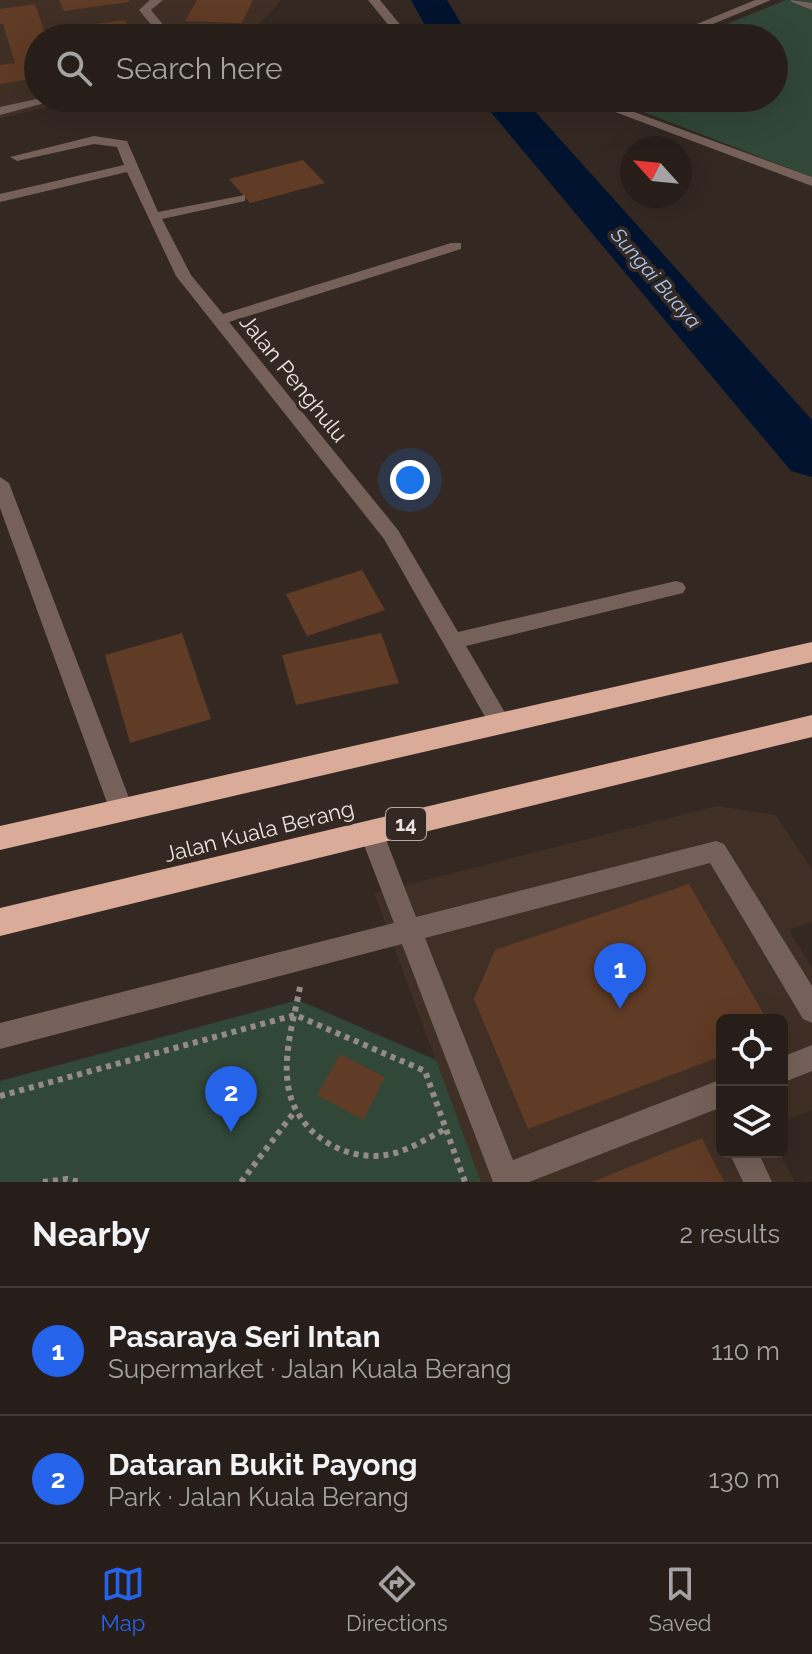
<!DOCTYPE html>
<meta charset="utf-8">
<style>
:root{--surface:#271e1a;--page:#2f2723;--text:#f1f3f6;--muted:#a4a2a2;--line:#433c39;--accent:#2563eb}
body{margin:0;font-family:Raleway,sans-serif;background:var(--page);color:var(--text)}
.controls{position:absolute;right:24px;bottom:24px;display:grid;overflow:hidden;border-radius:12px;box-shadow:0 8px 32px #0002}
.controls button{width:72px;height:72px;display:grid;place-items:center;padding:0;border:0;border-bottom:2px solid var(--line);background:var(--surface);color:var(--text);font:40px sans-serif}
.compass{position:absolute;left:620px;top:136px;width:72px;height:72px;border-radius:50%;background:var(--surface);box-shadow:0 8px 32px #0002;rotate:297deg}
.you{position:absolute;left:410px;top:480px;width:28px;height:28px;margin:-20px;border:6px solid #fff;border-radius:50%;background:#1a73e8;box-shadow:0 0 0 12px #1a73e833}
.badge{display:grid;place-items:center;width:52px;height:52px;border-radius:50%;background:var(--accent);color:#fff;font-size:26px;font-weight:700}
.pin{position:absolute;translate:-50% -66px;filter:drop-shadow(0 2px 4px #0008)}
.pin::after{content:'';position:absolute;top:42px;width:28px;height:24px;background:inherit;clip-path:polygon(0 0,100% 0,50% 100%)}
.list{margin:0;padding:0;list-style:none}
h2{display:flex;justify-content:space-between;align-items:center;height:104px;margin:0;padding:0 32px;font-size:34px}
h2 small{font-size:26px;font-weight:400;color:var(--muted)}
.list li{display:grid;grid-template-columns:52px 1fr auto;gap:24px;align-items:center;box-sizing:border-box;height:128px;padding:0 32px;border-top:2px solid var(--line)}
.list b{display:block;font-size:30px;white-space:nowrap}
.list p{margin:0;font-size:26px;white-space:nowrap;color:var(--muted)}
.list em{font-size:26px;font-style:normal;color:var(--muted)}
.icon{flex:none;width:44px;height:44px;fill:none;stroke:currentColor;stroke-width:2;stroke-linecap:round;stroke-linejoin:round}
.map{position:relative;flex:none;width:812px;height:1182px;overflow:hidden}
.search{position:absolute;background:var(--surface);box-shadow:0 8px 32px #0002;left:24px;right:24px;top:24px;height:88px;display:flex;align-items:center;gap:20px;box-sizing:border-box;padding:0 28px;border-radius:44px;color:var(--muted);font-size:30px}
.sheet{height:360px;background:var(--surface)}
nav{display:flex;justify-content:space-around;align-items:center;box-sizing:border-box;height:112px;border-top:2px solid var(--line);background:var(--surface);font-size:22px;color:var(--muted)}
nav a{display:grid;justify-items:center;gap:4px}
nav .on{color:var(--accent)}
.map>svg:first-child{display:block}
.built{fill:#402f25}
.green{fill:#314737}
.lines{fill:none;stroke-linecap:round;stroke-linejoin:round}
.river{fill:#02132f;fill-rule:evenodd}
.building{fill:#603b25}
.path{stroke:#958b86;stroke-width:6;stroke-dasharray:5 5;stroke-linecap:butt}
.minor{fill:#75615a;fill-rule:evenodd}
.highway{fill:#dbab9a;fill-rule:evenodd}
.labels{text-anchor:middle;stroke-width:7;stroke-linejoin:round;paint-order:stroke}
.far-water-label{font-size:20px;font-style:italic;fill:#a9c8f6;stroke:#342822}
.shield{fill:#342822;stroke:#b4aba6;stroke-width:2}
.shield-label{font-size:20px;font-weight:bold;fill:#ebe3df}
.street-label{font-size:22px;fill:#ebe3df;stroke:#342822}
</style>
<div class="map">
<svg width="812" height="1182" viewBox="0 0 812 1182">
<rect width="100%" height="100%" fill="#342822"/>
<path class="built" d="M 0,0 L 281,0 L 247,38 L 38,38 L 38,98 L 90,98 L 0,118 Z
M 717,806 L 776,815 L 812,869 L 812,922 L 789,930 L 812,968 L 812,1110 L 782,1122 L 782,1020 L 722,1020 L 722,1152 L 779,1152 L 795,1182 L 481,1182 L 374,893 Z"/>
<path class="green" d="M 786,0 L 812,0 L 812,177 L 607,98 L 774,98 L 774,38 L 692,38 Z
M 298,1000 L 436,1060 L 481,1182 L 0,1182 L 0,1081 Z"/>
<g class="lines">
<path class="river" d="M 411,0 L 447,0 L 470,38 L 432,38 Z
M 479,98 L 523,98 L 812,420 L 812,477 L 791,471 Z"/>
</g>
<path class="building" d="M 59,0 L 129,0 L 129,2 L 64,11 Z
M 197,0 L 253,0 L 242,23 L 185,21 Z
M 35,4 L 47,38 L 38,38 L 38,78 L 0,84 L 0,65 L 15,63 L 3,24 L 0,24 L 0,9 Z
M 125,20 L 134,38 L 80,38 L 75,27 Z
M 303,160 L 325,183 L 250,203 L 229,179 Z
M 362,570 L 385,610 L 307,636 L 286,594 Z
M 182,633 L 211,719 L 130,743 L 105,655 Z
M 381,633 L 399,683 L 296,705 L 282,655 Z
M 689,884 L 767,1020 L 722,1020 L 722,1056 L 528,1129 L 474,999 L 495,950 Z
M 340,1054 L 385,1077 L 363,1120 L 317,1095 Z
M 702,1138 L 724,1182 L 592,1182 Z"/>
<g class="lines">
<path class="path" d="M 300,987 C 294,1019 283,1053 288,1085 C 295,1134 348,1166 395,1153 C 413,1148 429,1137 446,1129
M 0,1096 L 295,1015 L 425,1071 L 465,1182
M 43,1182 L 67,1179 L 80,1182
M 241,1182 L 295,1111"/>
<path class="minor" d="M 150,0 L 163,0 L 151,10 L 174,38 L 162,38 L 139,10 Z
M 368,0 L 380,0 L 411,38 L 399,38 Z
M 755,0 L 771,0 L 679,38 L 663,38 Z
M 790,0 L 812,3 L 812,10 L 792,2 Z
M 41,98 L 64,98 L 0,115 L 0,107 Z
M 578,98 L 596,98 L 812,177 L 812,186 Z
M 94,136 L 127,141 L 158,212 L 245,195 L 245,201 L 162,219 L 191,275 L 223,314 L 451,243 L 461,243 L 461,249 L 229,322 L 398,530 L 458,632 L 676,581 L 683,583 L 686,588 L 683,593 L 466,646 L 511,723 L 508,729 L 500,732 L 492,729 L 384,539 L 176,276 L 127,172 L 0,202 L 0,194 L 124,165 L 117,147 L 94,144 L 17,161 L 10,157 Z
M 0,477 L 9,483 L 134,811 L 130,818 L 122,821 L 114,818 L 110,811 L 0,508 Z
M 371,822 L 379,825 L 383,832 L 416,917 L 716,841 L 724,844 L 812,986 L 812,1023 L 803,1019 L 710,863 L 425,938 L 513,1160 L 722,1079 L 722,1107 L 529,1182 L 493,1182 L 402,944 L 0,1049 L 0,1023 L 394,923 L 359,832 L 363,825 Z
M 812,1045 L 812,1071 L 782,1083 L 782,1057 Z
M 729,1152 L 758,1152 L 772,1182 L 743,1182 Z"/>
<path class="highway" d="M 812,642 L 812,662 L 0,850 L 0,826 Z
M 812,715 L 812,737 L 0,936 L 0,908 Z"/>
</g>
<g class="labels">
<g class="far-water-label">
<text transform="translate(656 278) rotate(49)" y="7">Sungai Buaya</text>
</g>
<rect class="shield" x="386" y="808" width="40" height="32" rx="6"/>
<g class="shield-label">
<text x="406" y="831">14</text>
</g>
<g class="street-label">
<text transform="translate(294 378) rotate(51)" y="8">Jalan Penghulu</text>
<text transform="translate(259 831) rotate(-14)" y="8">Jalan Kuala Berang</text>
</g>
</g>
</svg>
<div class="controls">
<button><svg class="icon" aria-label="locate" viewBox="0 0 24 24"><circle cx="12" cy="12" r="6"/><path d="M12 2v4M12 18v4M2 12h4M18 12h4"/></svg></button>
<button><svg class="icon" aria-label="layers" viewBox="0 0 24 24"><path d="M12 4l9 5-9 5-9-5zM3 14l9 5 9-5"/></svg></button>
</div>
<svg class="compass" viewBox="-18 -18 36 36"><path d="M0-13l5 13h-10z" fill="#e53935"/><path d="M0 13l5-13h-10z" fill="#a4a2a2"/></svg>
<div class="you"></div>
<div class="pin badge" style="left:620px;top:1009px">1</div>
<div class="pin badge" style="left:231px;top:1132px">2</div>
<div class="search"><svg class="icon" aria-label="search" viewBox="0 0 24 24"><circle cx="10" cy="10" r="6"/><path d="M15 15l6 6"/></svg>Search here</div>
</div>
<section class="sheet">
<h2>Nearby<small>2 results</small></h2>
<ul class="list">
<li><span class="badge">1</span><div><b>Pasaraya Seri Intan</b><p>Supermarket · Jalan Kuala Berang</p></div><em>110 m</em></li>
<li><span class="badge">2</span><div><b>Dataran Bukit Payong</b><p>Park · Jalan Kuala Berang</p></div><em>130 m</em></li>
</ul>
</section>
<nav>
<a class="on"><svg class="icon" aria-label="map" viewBox="0 0 24 24"><path d="M3 6l6-2 6 2 6-2v14l-6 2-6-2-6 2zM9 4v14M15 6v14"/></svg>Map</a>
<a><svg class="icon" aria-label="directions" viewBox="0 0 24 24"><path d="M12 3l9 9-9 9-9-9zM9 14v-3h6M13 9l2 2-2 2"/></svg>Directions</a>
<a><svg class="icon" aria-label="saved" viewBox="0 0 24 24"><path d="M7 4h10v16l-5-4-5 4z"/></svg>Saved</a>
</nav>
